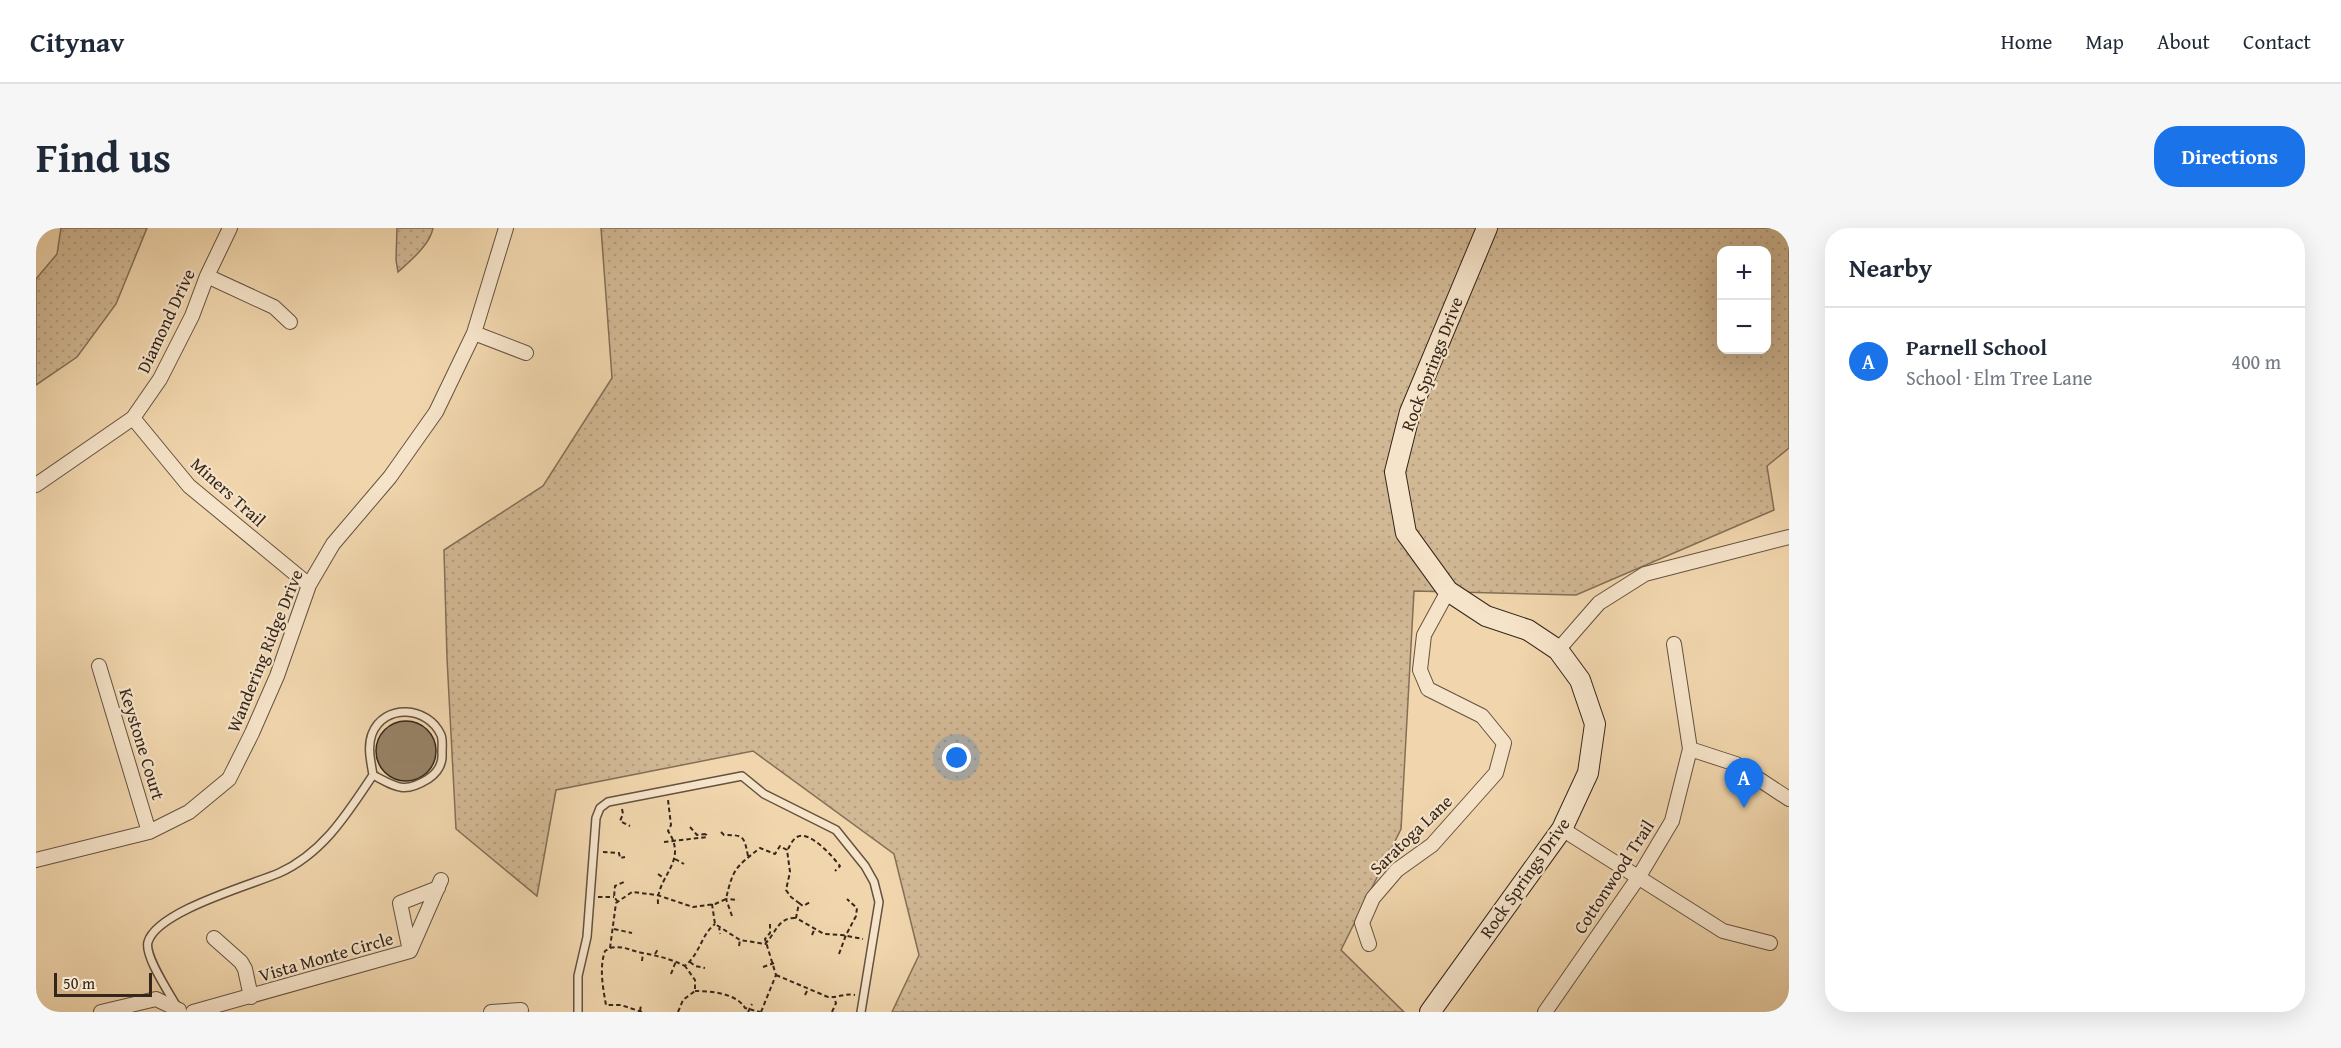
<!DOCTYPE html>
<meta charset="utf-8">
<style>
:root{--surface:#fff;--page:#f6f6f7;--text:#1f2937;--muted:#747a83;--line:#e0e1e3;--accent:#1a73e8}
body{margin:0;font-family:"Gentium Book Plus",serif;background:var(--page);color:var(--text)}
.controls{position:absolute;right:18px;top:18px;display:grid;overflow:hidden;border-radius:12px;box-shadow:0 6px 24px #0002}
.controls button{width:54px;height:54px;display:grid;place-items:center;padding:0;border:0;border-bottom:2px solid var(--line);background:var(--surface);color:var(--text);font:30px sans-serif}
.scale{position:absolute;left:18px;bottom:15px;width:98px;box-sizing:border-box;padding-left:6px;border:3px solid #35261b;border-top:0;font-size:16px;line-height:21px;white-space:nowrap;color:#35261b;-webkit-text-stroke:4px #f6e4ca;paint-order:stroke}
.you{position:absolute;left:921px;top:530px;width:21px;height:21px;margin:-15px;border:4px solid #fff;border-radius:50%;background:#1a73e8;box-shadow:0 0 0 9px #1a73e833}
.badge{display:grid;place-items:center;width:39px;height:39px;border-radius:50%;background:var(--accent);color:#fff;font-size:20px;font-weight:700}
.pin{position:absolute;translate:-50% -50px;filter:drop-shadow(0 2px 3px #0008)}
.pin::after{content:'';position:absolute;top:32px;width:21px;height:18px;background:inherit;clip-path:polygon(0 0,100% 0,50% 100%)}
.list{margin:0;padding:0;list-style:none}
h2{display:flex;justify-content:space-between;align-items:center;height:78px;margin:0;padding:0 24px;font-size:26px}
h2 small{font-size:20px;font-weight:400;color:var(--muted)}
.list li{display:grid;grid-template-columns:39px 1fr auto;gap:18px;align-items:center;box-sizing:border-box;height:108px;padding:0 24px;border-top:2px solid var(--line)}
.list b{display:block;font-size:22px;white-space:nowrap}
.list p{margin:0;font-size:20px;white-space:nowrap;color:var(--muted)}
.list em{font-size:20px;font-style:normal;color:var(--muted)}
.map{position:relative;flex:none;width:1753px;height:784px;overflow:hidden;border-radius:24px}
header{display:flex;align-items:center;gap:36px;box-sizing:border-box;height:84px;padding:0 30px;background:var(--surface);border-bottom:2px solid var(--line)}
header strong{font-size:28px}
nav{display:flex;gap:33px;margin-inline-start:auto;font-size:21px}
.intro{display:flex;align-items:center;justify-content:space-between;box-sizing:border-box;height:144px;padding:0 36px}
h1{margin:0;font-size:42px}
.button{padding:15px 27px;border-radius:24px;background:var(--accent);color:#fff;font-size:21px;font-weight:700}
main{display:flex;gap:36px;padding:0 36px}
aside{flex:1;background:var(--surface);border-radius:24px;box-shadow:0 6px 24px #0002}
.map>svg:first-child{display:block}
.grass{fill:url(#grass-dots);stroke:#836f58;stroke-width:1.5;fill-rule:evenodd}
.building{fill:#978267;stroke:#35261b;stroke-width:1.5}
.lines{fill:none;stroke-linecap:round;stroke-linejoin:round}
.lane-casing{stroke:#645240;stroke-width:10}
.street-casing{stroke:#645240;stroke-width:16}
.secondary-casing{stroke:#35261b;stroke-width:22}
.path{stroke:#35261b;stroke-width:2;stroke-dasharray:4.5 3;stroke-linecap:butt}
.lane{stroke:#f6e4ca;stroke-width:7}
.street{stroke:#f6e4ca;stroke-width:14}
.secondary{stroke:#f6e4ca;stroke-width:20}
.labels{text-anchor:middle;stroke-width:4.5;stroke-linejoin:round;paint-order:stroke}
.street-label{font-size:18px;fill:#35261b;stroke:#f6e4ca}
</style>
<header>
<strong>Citynav</strong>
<nav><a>Home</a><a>Map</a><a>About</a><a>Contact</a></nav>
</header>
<div class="intro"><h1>Find us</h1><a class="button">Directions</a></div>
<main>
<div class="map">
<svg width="1753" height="784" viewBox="0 0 1753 784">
<defs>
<pattern id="grass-dots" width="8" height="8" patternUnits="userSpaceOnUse" patternTransform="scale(1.5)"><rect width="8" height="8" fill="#d1b894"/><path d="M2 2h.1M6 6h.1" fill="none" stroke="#b49e7f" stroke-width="1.8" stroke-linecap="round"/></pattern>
</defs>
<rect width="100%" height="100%" fill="#f1d6ad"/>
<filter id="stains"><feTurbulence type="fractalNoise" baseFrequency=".00333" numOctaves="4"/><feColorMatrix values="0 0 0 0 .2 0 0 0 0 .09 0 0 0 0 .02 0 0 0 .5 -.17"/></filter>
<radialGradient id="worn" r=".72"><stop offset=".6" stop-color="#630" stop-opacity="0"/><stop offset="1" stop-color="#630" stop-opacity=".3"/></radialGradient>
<path class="grass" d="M 25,0 L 111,0 L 80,76 L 41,129 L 0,157 L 0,51 L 21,26 Z
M 361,0 L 397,0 C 394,17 374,33 362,44 L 360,32 Z
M 565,0 L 1753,0 L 1753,220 L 1731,238 L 1738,282 L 1540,367 L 1378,363 L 1365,601 L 1305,722 L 1368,784 L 856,784 L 883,727 L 858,626 L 717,523 L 520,562 L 501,668 L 420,601 L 411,430 L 408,322 L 507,258 L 576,150 ZM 1686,22 L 1730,22 L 1730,122 L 1686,122 Z"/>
<path class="building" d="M340 523a30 30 0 1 1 60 0a30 30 0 1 1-60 0Z"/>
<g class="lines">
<defs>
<path id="lane" d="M 141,779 C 134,766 108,728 112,714 C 121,683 215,657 243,645 C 287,625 311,586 337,547 C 360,559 368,566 392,551 C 401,545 407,537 406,525 C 406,519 407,512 405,507 C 392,478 348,475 336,506 C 331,519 335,534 337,547
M 542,784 L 542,748 L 551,709 L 560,590 L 564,580 L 572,574 L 706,548 L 728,566 L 800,602 L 829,638 L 838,654 L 843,674 L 825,784"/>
<path id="street" d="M 171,48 L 238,79 L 254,94
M 438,105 L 490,125
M 97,190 L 153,258 L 273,357
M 0,257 L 97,190 L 124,151 L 156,88 L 171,48 L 194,0
M 1522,422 L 1563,375 L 1609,346 L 1753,309
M 63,438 L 113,604
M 1654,521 L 1700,536 L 1753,571
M 1526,601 L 1687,703 L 1734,715
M 0,632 L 113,604 L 153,584 L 193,551 L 216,505 L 241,448 L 273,357 L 297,316 L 354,249 L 400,184 L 438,105 L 470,0
M 178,710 L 205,734 L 209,741 L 215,769
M 1333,716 L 1326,695 L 1337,670 L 1361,642 L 1396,617 L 1460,545 L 1468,515 L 1446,488 L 1392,461 L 1384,442 L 1388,407 L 1412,363
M 374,723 L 364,675 L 402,660
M 0,782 L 0,784
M 65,784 L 120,771 L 143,782 L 143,784
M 157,784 L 374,723 L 405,652
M 455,784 L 485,782
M 1509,784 L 1602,650 L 1636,593 L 1654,521 L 1638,416"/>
<path id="secondary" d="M 1394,784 L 1526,601 L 1552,545 L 1559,496 L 1544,452 L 1522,422 L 1492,402 L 1450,388 L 1412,363 L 1370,305 L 1359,244 L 1374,184 L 1451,0"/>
</defs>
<use href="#lane" class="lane-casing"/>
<use href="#street" class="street-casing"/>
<use href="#secondary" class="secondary-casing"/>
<path class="path" d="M 586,581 L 587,586 L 584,593 L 594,598
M 654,599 L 661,607 L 670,606
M 685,604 L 688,607 C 708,607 708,608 712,628
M 628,614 L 671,609 L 670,606
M 752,621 C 754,617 757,611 761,609 C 774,602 797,629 804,638 L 799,643
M 567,624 L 583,625 L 584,630 L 589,629
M 639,631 L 648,636
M 622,646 L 629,651
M 562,669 L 578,669
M 582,674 L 578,669 L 579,658 L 588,654
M 763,675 L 767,678 L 774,674
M 622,676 C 620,648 653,634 632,603 L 635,597 L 632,572
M 676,676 L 679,696 L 704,712 L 729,716 C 740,705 742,689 760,690
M 696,688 L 690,671 L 702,672
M 683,698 L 684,706
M 578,701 L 596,705
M 776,707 L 779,700
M 703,718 L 704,712
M 574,720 C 587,717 595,723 607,725 C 622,728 635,731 649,738 C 665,724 665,707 679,696
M 619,726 L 622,721
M 803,726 L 810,707 L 820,688 L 821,680 L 811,671
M 606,733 L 607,725
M 654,734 L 659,738 L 669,740
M 727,739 L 738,735
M 635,746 L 640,733
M 740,747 L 792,769 C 802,770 808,765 819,767
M 659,763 C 675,763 700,765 709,780 L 724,784
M 769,767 L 772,761
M 604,783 L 605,777
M 606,784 L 585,777 L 570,777 C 567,760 563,740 569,723 L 574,720 L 580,675 L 596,664 L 621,667 L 657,679 L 679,676 L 690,671 C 697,640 700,639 724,620 L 739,626 L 744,618 L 751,622 L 754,644 L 750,662 L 755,669 L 763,675 L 760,690 L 788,706 L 806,707 L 827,711
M 642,784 L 647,772 L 659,763 L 659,752 L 649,738
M 712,784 L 716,776
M 725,784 L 740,747 L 729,711 L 734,705 L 734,696
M 796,784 L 800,775 L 798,770"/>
<use href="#lane" class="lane"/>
<use href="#street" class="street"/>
<use href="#secondary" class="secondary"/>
</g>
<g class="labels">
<g class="street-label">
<text transform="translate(130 93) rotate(-65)" y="6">Diamond Drive</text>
<text transform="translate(1396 136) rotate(-69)" y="6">Rock Springs Drive</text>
<text transform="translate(192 264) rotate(42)" y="6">Miners Trail</text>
<text transform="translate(229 423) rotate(-68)" y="6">Wandering Ridge Drive</text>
<text transform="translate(106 516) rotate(73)" y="6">Keystone Court</text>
<text transform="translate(1375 607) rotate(-44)" y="6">Saratoga Lane</text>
<text transform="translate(1578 649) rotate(-57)" y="6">Cottonwood Trail</text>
<text transform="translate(1489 650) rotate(-55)" y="6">Rock Springs Drive</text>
<text transform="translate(290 729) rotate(-16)" y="6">Vista Monte Circle</text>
</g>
</g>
<rect width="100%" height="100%" filter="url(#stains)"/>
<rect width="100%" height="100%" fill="url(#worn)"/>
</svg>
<div class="controls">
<button>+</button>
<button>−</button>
</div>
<div class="scale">50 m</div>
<div class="you"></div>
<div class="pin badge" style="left:1708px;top:580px">A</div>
</div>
<aside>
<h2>Nearby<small></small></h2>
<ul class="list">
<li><span class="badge">A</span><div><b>Parnell School</b><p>School · Elm Tree Lane</p></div><em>400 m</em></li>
</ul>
</aside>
</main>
